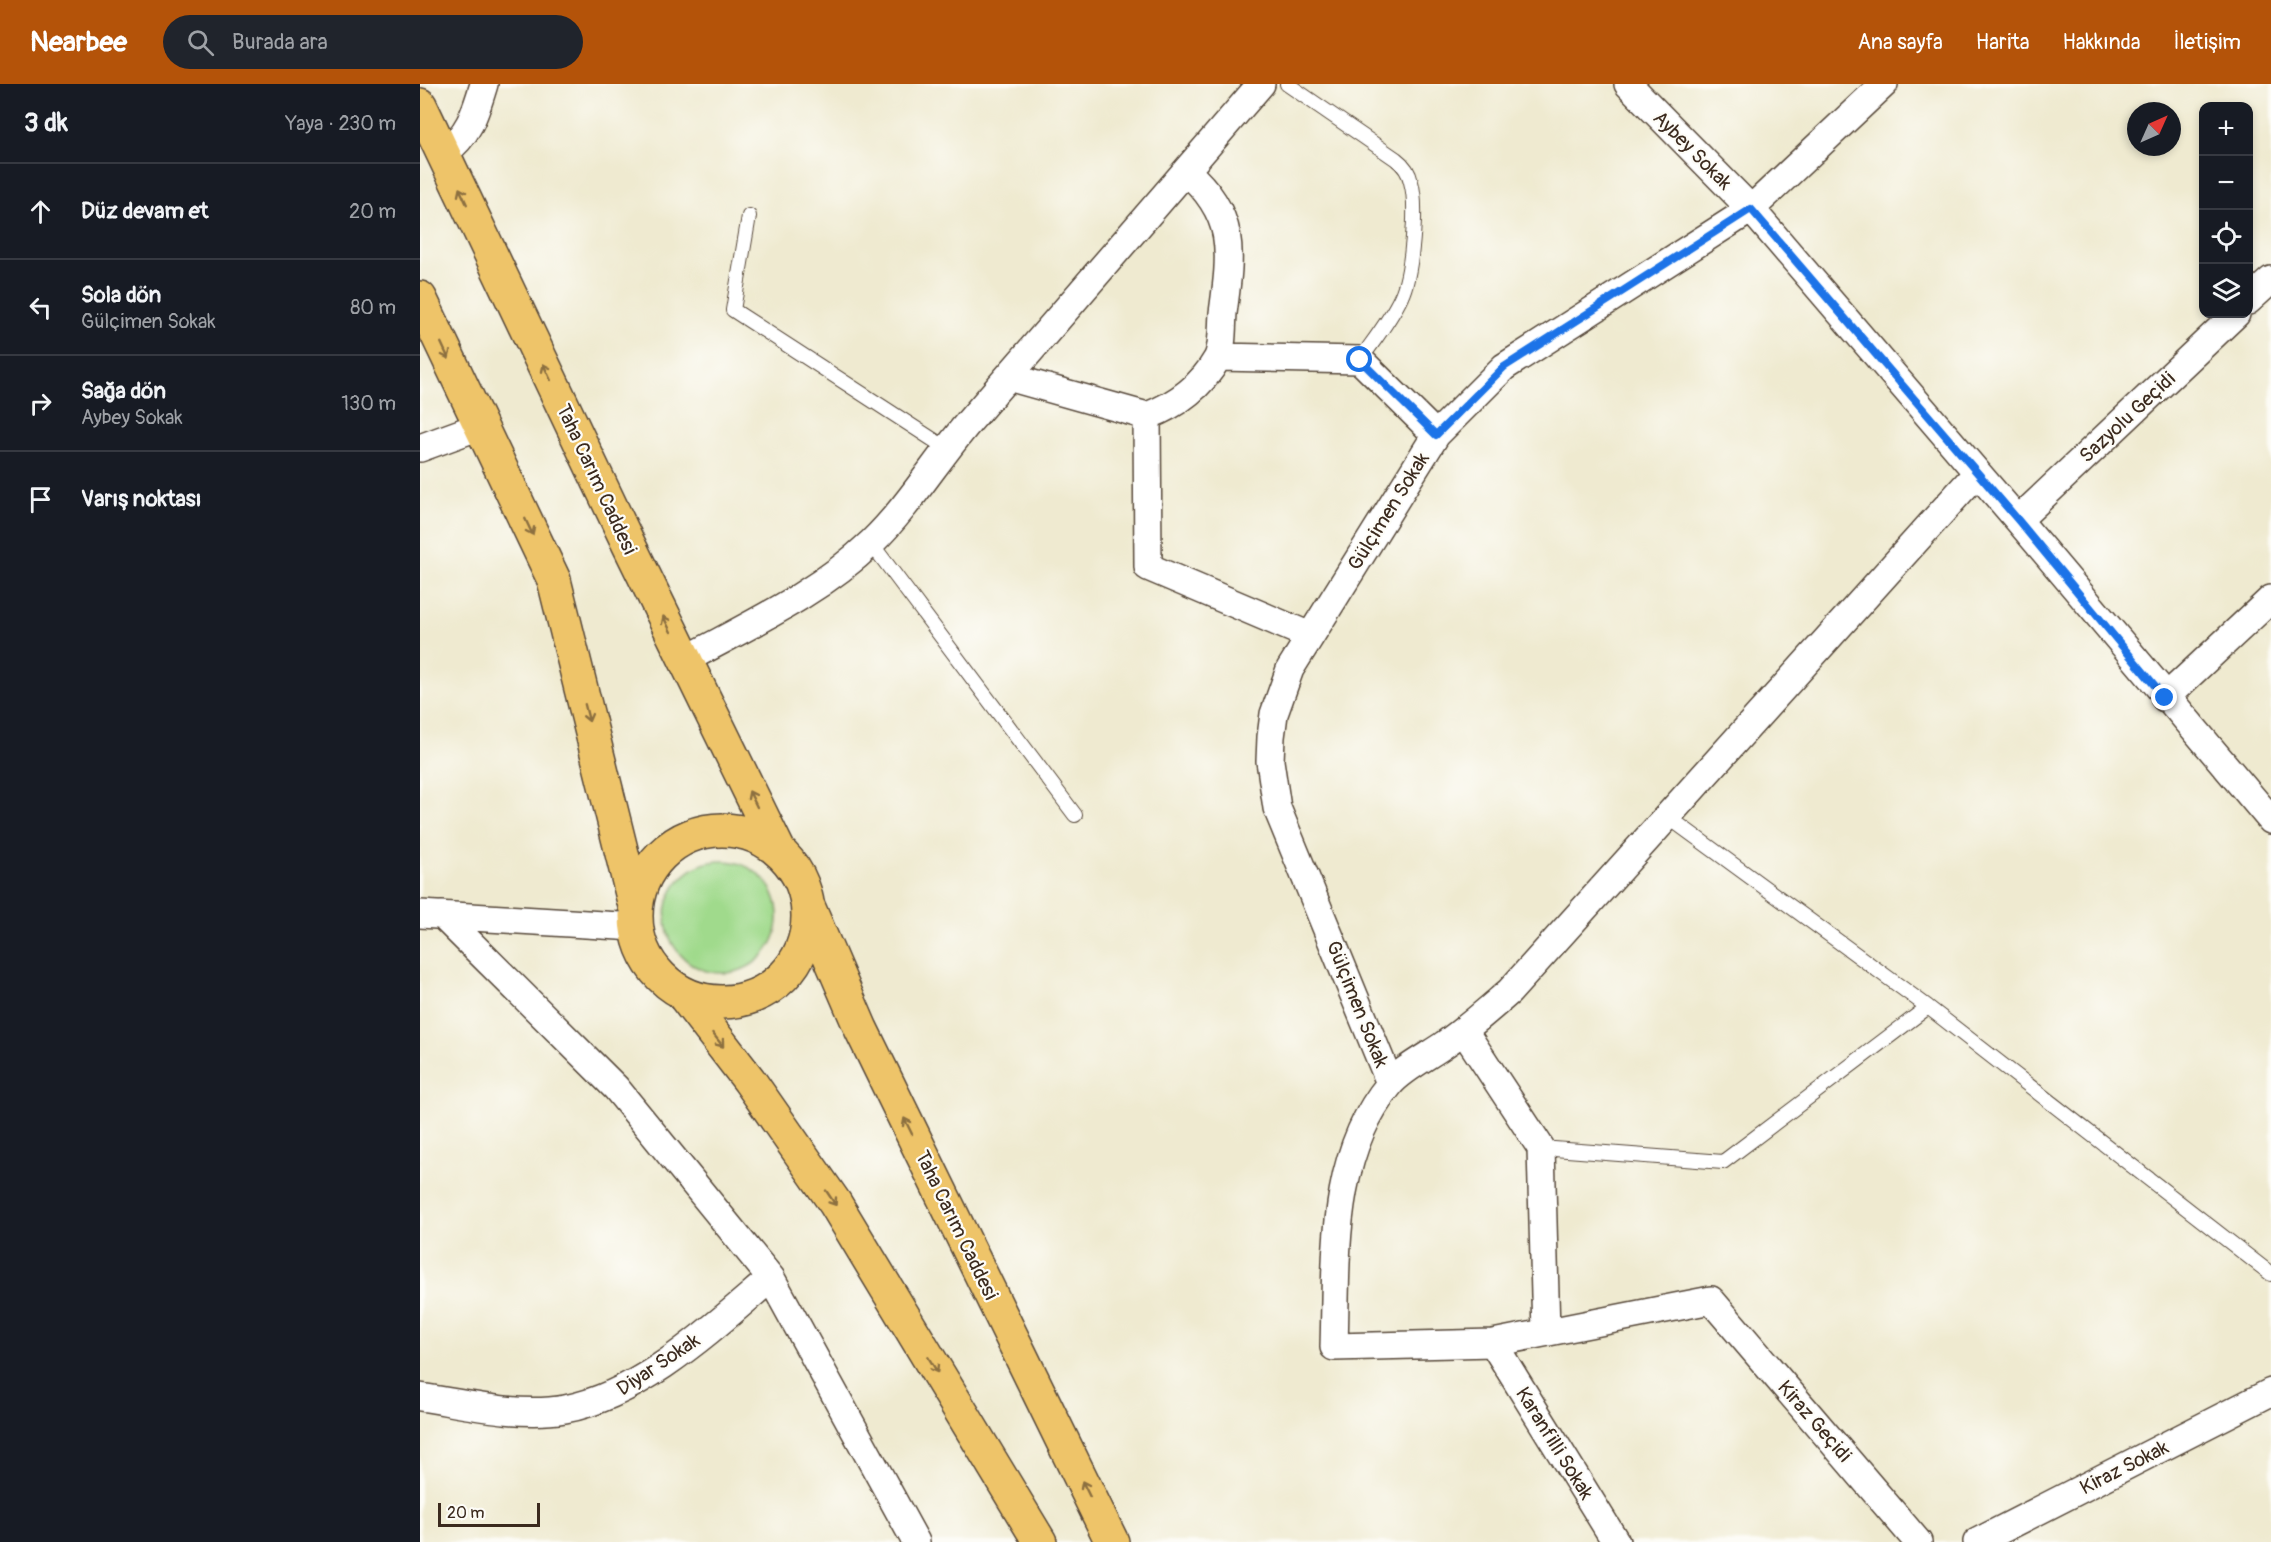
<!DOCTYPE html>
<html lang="tr">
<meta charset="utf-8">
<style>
:root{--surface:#171b24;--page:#20242c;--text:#f1f3f6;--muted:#9ea1a6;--line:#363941;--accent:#b45309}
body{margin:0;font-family:Pangolin,sans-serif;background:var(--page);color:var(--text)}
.controls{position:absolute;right:18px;top:18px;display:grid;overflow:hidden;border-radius:12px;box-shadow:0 3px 9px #0003}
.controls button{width:54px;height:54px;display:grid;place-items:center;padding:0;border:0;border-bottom:2px solid var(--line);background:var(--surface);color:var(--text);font:30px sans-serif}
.compass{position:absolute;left:1707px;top:18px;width:54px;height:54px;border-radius:50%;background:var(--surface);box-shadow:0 3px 9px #0003;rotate:45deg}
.scale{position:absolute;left:18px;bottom:15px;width:102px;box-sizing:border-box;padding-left:6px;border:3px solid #3b2a1e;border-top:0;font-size:16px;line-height:21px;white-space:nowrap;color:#3b2a1e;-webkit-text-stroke:4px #fdfcf7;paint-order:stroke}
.stop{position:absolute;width:18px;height:18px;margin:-14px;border:4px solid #1a73e8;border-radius:50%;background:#fff}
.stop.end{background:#1a73e8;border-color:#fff;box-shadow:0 2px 6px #0008}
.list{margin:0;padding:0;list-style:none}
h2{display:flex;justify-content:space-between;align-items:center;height:78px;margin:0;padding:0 24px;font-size:26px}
h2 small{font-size:20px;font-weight:400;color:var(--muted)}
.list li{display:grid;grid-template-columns:39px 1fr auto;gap:18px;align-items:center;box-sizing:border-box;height:96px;padding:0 24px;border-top:2px solid var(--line)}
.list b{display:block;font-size:22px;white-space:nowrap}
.list p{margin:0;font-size:20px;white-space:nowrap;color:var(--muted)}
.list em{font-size:20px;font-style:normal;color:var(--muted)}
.icon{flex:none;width:33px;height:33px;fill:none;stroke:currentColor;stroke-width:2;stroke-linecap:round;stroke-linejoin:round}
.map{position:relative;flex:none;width:1851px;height:1458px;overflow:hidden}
header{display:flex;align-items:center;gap:36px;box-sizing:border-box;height:84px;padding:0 30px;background:var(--accent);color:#fff}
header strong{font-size:28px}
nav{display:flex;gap:33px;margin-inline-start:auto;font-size:21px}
.search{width:420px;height:54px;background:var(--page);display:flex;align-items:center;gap:15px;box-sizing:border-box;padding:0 21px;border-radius:33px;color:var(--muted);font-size:22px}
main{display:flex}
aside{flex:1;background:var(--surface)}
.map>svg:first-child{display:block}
.green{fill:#a0da8c;stroke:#6e8255;stroke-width:1.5}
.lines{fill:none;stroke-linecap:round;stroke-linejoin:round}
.service-casing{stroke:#564739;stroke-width:16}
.minor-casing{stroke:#564739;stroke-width:30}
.primary-casing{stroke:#564739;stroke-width:36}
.service{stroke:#fff;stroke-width:14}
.minor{stroke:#fff;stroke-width:27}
.primary{stroke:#eec469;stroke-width:33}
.oneway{stroke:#8c6f40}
.route{stroke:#1a73e8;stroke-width:8}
.labels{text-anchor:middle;stroke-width:4.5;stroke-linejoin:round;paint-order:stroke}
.street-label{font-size:20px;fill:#3b2a1e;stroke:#fdfcf7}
</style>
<header>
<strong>Nearbee</strong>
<div class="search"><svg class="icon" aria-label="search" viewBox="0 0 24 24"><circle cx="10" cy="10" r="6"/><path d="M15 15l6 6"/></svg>Burada ara</div>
<nav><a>Ana sayfa</a><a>Harita</a><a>Hakkında</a><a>İletişim</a></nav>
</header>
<main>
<aside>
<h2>3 dk<small>Yaya · 230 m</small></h2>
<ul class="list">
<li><svg class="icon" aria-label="ahead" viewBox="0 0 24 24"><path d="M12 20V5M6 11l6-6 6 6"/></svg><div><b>Düz devam et</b></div><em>20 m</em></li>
<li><svg class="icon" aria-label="left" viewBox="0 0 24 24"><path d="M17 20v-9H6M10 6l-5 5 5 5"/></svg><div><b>Sola dön</b><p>Gülçimen Sokak</p></div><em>80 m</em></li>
<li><svg class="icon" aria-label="right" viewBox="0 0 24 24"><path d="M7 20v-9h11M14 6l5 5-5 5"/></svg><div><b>Sağa dön</b><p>Aybey Sokak</p></div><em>130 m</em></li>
<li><svg class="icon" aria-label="arrive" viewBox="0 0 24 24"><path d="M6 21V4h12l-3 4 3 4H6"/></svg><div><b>Varış noktası</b></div></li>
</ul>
</aside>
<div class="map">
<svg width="1851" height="1458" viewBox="0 0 1851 1458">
<rect width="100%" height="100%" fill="#fdfcf7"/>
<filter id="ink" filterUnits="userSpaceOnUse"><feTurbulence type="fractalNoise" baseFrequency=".0167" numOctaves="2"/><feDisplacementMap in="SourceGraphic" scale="12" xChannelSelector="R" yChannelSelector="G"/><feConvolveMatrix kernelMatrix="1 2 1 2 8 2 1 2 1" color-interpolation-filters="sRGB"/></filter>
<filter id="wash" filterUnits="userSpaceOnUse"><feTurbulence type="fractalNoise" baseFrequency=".008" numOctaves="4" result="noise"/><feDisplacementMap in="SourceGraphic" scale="24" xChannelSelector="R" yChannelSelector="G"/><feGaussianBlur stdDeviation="1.35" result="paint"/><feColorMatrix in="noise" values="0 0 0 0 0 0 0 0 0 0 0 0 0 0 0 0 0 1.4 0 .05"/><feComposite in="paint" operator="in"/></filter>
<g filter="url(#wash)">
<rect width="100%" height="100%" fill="#efead0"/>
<path class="green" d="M246 833a56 56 0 1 1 112 0a56 56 0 1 1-112 0Z"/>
</g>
<g filter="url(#ink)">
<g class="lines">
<defs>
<path id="service" d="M 867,0 L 976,75 C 984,81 989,88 991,98 C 998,122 992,190 981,213 C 971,235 954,256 940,276
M 329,132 L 313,226 L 529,366
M 451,459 L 655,731
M 1247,732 L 1508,923 L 1851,1190
M 1121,1064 L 1303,1078 L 1508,923"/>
<path id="minor" d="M 1208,0 L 1331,125 L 1598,436 L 1851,736
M 23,70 C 49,51 55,30 64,0
M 1828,217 L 1851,196
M 798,273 L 940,276 L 1016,351
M 588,293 L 727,332 C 756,321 781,303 797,275 C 803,264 802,242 803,229 C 811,169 817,131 766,87
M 727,332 L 728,483 L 890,552
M 0,364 L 60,342
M 1598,436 L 1816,230
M 265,576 C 329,541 399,509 452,458 C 491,420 518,373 554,332 C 649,221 746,111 841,0
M 1745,614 L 1851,515
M 0,830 L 216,843
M 22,831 L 196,1004 L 351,1194 L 496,1458
M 1044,947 L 1121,1064 L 1126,1248
M 970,999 L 857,724 L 850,677 L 851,653 L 854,630 L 870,585 L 1016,351 L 1084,283 L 1331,125 L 1464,0
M 1073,1259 L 1196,1458
M 0,1313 C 46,1320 99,1333 145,1325 C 223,1310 292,1244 351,1194
M 1498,1458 L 1291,1216 L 1073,1259 L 914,1263 C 917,1175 909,1073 970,1000 C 981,986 1010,971 1025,960 C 1048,944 1068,926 1089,908 L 1557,389
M 1557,1458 L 1851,1308"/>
<path id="primary" d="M 0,21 L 209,461 L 359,767
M 0,214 L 134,496 L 215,822
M216 832a86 86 0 1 1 172 0a86 86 0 1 1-172 0Z
M 388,822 L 441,945 L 692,1458
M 262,909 L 329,996 L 415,1119 L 620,1458"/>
</defs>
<use href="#service" class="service-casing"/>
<use href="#minor" class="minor-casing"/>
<use href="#primary" class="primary-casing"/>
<use href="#service" class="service"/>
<use href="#minor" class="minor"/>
<use href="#primary" class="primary"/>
</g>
<defs><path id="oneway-shaft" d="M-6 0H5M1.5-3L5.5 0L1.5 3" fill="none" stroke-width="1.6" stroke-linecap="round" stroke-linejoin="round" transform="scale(1.5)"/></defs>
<g class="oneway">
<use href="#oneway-shaft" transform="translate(43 112) rotate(-115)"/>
<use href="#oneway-shaft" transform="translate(25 267) rotate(65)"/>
<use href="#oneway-shaft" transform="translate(127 288) rotate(-115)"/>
<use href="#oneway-shaft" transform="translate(109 443) rotate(65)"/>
<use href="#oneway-shaft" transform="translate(247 540) rotate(-116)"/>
<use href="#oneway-shaft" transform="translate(167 629) rotate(76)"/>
<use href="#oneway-shaft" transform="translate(333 715) rotate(-116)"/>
<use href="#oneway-shaft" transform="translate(298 956) rotate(52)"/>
<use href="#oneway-shaft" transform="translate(488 1042) rotate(-116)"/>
<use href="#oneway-shaft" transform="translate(411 1114) rotate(56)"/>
<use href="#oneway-shaft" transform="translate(513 1281) rotate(59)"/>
<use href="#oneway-shaft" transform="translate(666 1405) rotate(-116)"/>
</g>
</g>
<g class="lines" filter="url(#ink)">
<path class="route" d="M 940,276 L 1016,351 L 1084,283 L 1331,125 L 1598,436 L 1745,614"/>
</g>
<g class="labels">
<g class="street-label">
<text transform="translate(1273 66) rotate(45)" y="7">Aybey Sokak</text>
<text transform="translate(1707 333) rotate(-43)" y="7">Sazyolu Geçidi</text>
<text transform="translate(177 395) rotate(65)" y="7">Taha Carım Caddesi</text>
<text transform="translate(968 427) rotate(-58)" y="7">Gülçimen Sokak</text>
<text transform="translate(938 920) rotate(68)" y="7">Gülçimen Sokak</text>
<text transform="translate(537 1141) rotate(64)" y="7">Taha Carım Caddesi</text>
<text transform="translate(238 1280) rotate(-34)" y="7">Diyar Sokak</text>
<text transform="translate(1395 1337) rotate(49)" y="7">Kiraz Geçidi</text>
<text transform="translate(1135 1359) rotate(58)" y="7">Karanfilli Sokak</text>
<text transform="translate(1704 1383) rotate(-27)" y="7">Kiraz Sokak</text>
</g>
</g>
</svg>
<div class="controls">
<button>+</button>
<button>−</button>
<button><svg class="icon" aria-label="locate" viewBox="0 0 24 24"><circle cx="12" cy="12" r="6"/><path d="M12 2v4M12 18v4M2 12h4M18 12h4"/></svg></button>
<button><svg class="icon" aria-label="layers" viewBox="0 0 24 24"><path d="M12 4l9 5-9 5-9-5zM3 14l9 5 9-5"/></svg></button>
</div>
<svg class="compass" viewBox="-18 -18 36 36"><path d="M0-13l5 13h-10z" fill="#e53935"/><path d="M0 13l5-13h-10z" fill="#9ea1a6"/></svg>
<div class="scale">20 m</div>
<div class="stop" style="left:940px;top:276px"></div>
<div class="stop end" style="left:1745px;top:614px"></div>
</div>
</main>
